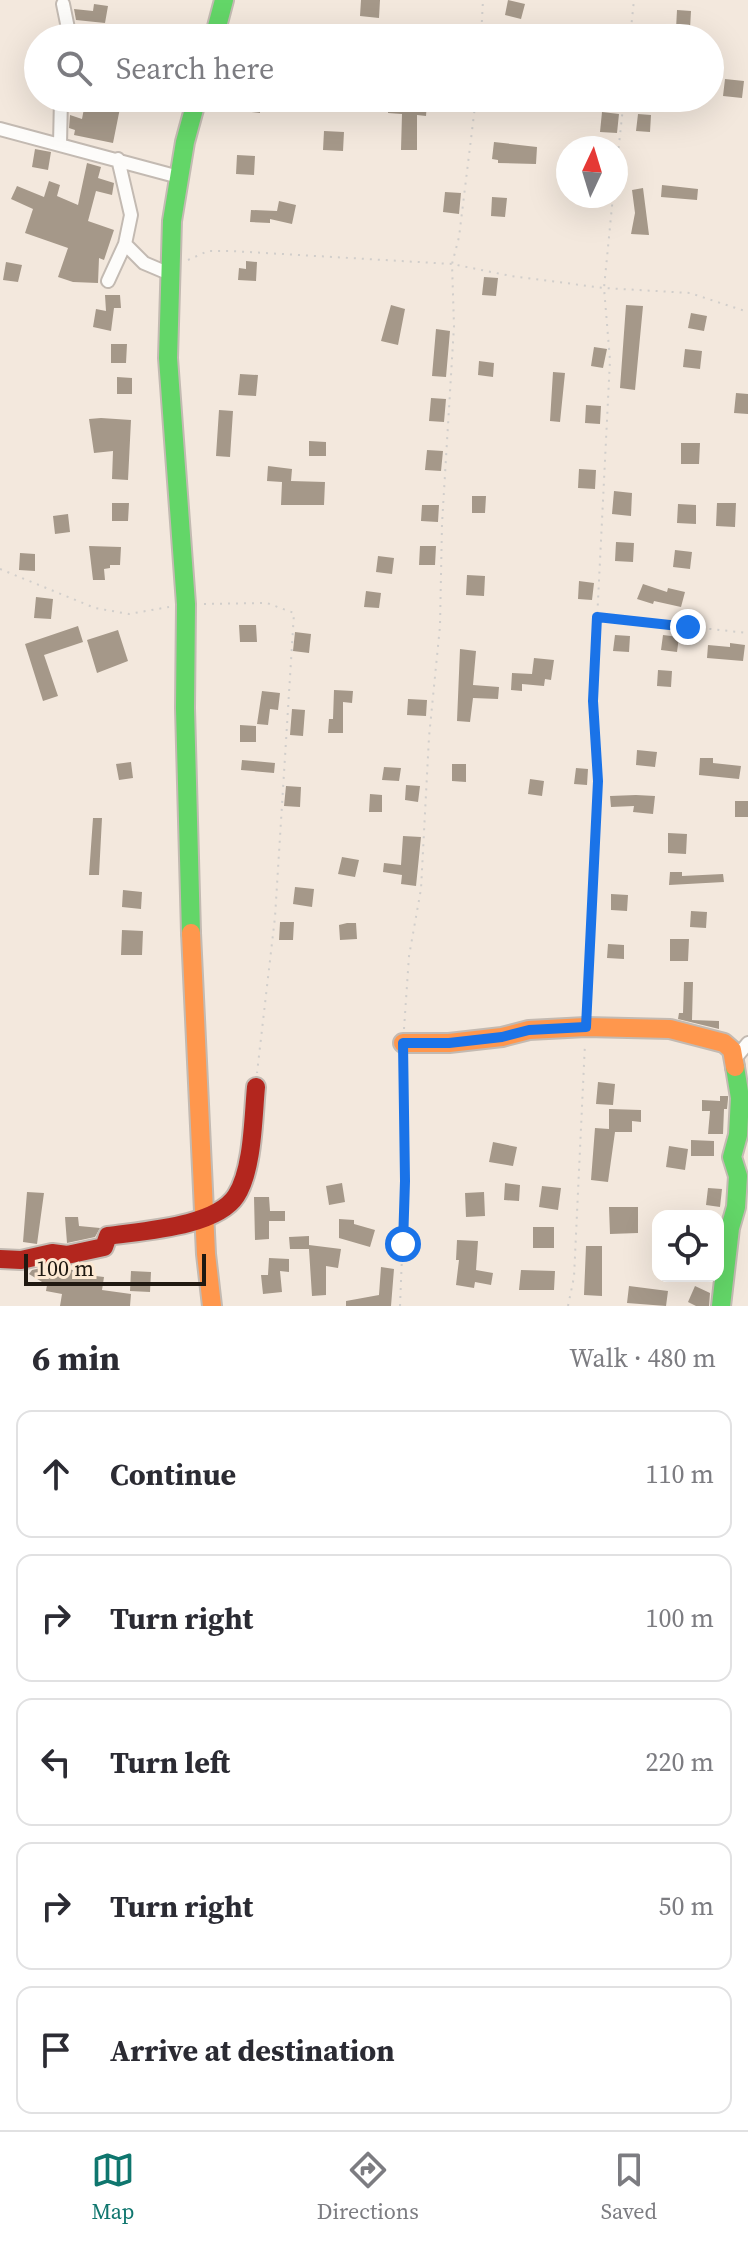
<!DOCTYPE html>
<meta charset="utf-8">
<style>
:root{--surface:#fff;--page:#f2f2f3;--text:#2b2b33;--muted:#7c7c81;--line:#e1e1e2;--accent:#0f766e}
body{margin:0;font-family:"Source Serif 4",serif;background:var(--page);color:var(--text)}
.controls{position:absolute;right:24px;bottom:24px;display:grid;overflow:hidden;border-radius:16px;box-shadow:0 8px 32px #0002}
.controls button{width:72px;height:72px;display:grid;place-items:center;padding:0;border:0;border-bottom:2px solid var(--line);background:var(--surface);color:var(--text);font:40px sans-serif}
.compass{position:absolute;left:556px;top:136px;width:72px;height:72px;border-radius:50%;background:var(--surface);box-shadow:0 8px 32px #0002;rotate:4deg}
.scale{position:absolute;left:24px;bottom:20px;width:182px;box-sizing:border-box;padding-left:8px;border:4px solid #201911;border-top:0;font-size:22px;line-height:28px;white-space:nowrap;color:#201911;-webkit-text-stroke:6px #fde9d3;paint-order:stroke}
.stop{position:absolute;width:24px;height:24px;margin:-18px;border:6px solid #1a73e8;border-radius:50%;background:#fff}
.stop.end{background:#1a73e8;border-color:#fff;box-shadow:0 2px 8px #0008}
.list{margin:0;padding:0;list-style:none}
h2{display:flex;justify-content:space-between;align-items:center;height:104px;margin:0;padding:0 32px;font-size:34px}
h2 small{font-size:26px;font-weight:400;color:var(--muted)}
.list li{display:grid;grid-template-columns:52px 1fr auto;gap:24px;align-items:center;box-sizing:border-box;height:128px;margin:0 16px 16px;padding:0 16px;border:2px solid var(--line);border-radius:16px}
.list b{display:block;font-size:30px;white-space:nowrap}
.list em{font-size:26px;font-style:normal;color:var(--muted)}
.icon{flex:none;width:44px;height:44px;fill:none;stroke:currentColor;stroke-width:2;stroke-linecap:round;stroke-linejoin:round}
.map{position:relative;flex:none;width:748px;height:1306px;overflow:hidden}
.search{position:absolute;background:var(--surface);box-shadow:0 8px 32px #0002;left:24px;right:24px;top:24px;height:88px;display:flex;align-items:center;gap:20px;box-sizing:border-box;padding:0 28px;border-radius:44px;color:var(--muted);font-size:30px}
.sheet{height:824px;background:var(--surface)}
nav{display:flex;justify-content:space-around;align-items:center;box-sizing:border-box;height:112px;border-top:2px solid var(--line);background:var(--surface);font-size:22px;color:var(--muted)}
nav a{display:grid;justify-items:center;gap:4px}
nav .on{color:var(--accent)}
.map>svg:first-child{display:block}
.building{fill:#a59889}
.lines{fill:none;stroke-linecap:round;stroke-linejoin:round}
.street-casing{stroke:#c3bab2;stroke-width:16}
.fast-casing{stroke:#c3bab2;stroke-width:22}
.slow-casing{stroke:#c3bab2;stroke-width:22}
.jam-casing{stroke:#c3bab2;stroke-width:22}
.path{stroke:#d1cecb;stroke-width:2;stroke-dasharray:2 6;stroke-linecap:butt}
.street{stroke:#fdfcfa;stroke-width:12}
.fast{stroke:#63d668;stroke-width:18}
.slow{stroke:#ff974d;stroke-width:18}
.jam{stroke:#b3261e;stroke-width:18}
.route{stroke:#1a73e8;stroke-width:10}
</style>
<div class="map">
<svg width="748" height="1306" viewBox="0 0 748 1306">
<rect width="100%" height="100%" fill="#f3e8dd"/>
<path class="building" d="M 361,0 L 380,0 L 379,18 L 360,16 Z
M 508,0 L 525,4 L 521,19 L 505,15 Z
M 94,4 L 108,6 L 105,23 L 76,20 L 74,9 L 93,11 Z
M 677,10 L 691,11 L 690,29 L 676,29 Z
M 725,79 L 744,81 L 742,98 L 723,96 Z
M 86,98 L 122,98 L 113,143 L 74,135 L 75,130 L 69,128 L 70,115 L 82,119 Z
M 244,98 L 261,98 L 260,113 L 243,111 Z
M 388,98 L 427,102 L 426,116 L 417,115 L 417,150 L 401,150 L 402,114 L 388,113 Z
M 602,112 L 619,114 L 617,133 L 600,132 Z
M 638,114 L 651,115 L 650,132 L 636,131 Z
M 324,131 L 344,132 L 343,151 L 323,150 Z
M 494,142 L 537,147 L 536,164 L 498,163 L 498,160 L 492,159 Z
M 35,149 L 51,152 L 48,170 L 32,167 Z
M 237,155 L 255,156 L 254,175 L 236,174 Z
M 87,163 L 101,167 L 98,178 L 114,183 L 112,195 L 96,191 L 88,221 L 114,230 L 104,260 L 99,258 L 98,283 L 73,282 L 58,277 L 68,248 L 25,233 L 33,209 L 11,199 L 17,186 L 44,197 L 49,181 L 60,185 L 57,196 L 78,205 Z
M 662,185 L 698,189 L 697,200 L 661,197 Z
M 643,188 L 649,235 L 631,234 L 635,213 L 632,190 Z
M 445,192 L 461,193 L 459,214 L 443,212 Z
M 492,197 L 507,198 L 505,217 L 491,216 Z
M 279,201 L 296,205 L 292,224 L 270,219 L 270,223 L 250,222 L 251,210 L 277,211 Z
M 246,261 L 257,262 L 256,281 L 238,280 L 239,268 L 246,269 Z
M 6,262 L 22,265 L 18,282 L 3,280 Z
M 484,277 L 498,278 L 496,296 L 482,295 Z
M 105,295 L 120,295 L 121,308 L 114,308 L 111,331 L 93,327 L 96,309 L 106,311 Z
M 391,305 L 405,309 L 398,345 L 381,341 Z
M 626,305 L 643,306 L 635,390 L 620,388 Z
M 691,313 L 707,316 L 704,331 L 688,328 Z
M 436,329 L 450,331 L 446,377 L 432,376 Z
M 111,344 L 127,344 L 126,363 L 111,363 Z
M 594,347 L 607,349 L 603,368 L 591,366 Z
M 685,349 L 702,351 L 700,369 L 683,367 Z
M 479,361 L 494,363 L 493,377 L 478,375 Z
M 553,372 L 565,373 L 560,422 L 550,421 Z
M 240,374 L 258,375 L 256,396 L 238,395 Z
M 117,377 L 132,378 L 132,394 L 117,394 Z
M 736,393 L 748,394 L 748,414 L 734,413 Z
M 431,398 L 446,399 L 444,422 L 429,421 Z
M 586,405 L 601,406 L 600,424 L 585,423 Z
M 219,410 L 233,411 L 230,457 L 216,456 Z
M 101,418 L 131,420 L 128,480 L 112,479 L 113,451 L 94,453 L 89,419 Z
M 309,441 L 326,442 L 326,456 L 309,456 Z
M 681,443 L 700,443 L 699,464 L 681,464 Z
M 427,450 L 443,451 L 441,471 L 425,470 Z
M 268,466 L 292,469 L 291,481 L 325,482 L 324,505 L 281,505 L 282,482 L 267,481 Z
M 579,469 L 596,470 L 595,489 L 578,488 Z
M 614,491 L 632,493 L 631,516 L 612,514 Z
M 472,496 L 486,496 L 485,513 L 472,513 Z
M 112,503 L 129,503 L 128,521 L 112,521 Z
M 717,503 L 736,503 L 735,527 L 716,526 Z
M 678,504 L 696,505 L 696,524 L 677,523 Z
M 422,505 L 439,505 L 438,522 L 421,521 Z
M 68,514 L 70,532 L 55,534 L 53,516 Z
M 616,542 L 634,543 L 633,562 L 615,561 Z
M 89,546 L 121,547 L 120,565 L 110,565 L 110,568 L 104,569 L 105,580 L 93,580 Z
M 420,546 L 436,546 L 435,565 L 419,565 Z
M 675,550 L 692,552 L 690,569 L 673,567 Z
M 20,553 L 35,554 L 35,571 L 19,570 Z
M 378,556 L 394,558 L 392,574 L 376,572 Z
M 467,575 L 485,576 L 484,596 L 466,595 Z
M 579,581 L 594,583 L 592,600 L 578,599 Z
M 643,584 L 667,592 L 668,588 L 685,592 L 681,607 L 654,601 L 653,604 L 637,599 Z
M 366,591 L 381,593 L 379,608 L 364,607 Z
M 36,597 L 53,599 L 51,619 L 34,618 Z
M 239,625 L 256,625 L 257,642 L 240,642 Z
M 78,626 L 83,642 L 44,655 L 58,696 L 43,701 L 25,644 Z
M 118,630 L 128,661 L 97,673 L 87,640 Z
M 295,632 L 311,634 L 309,653 L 293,651 Z
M 615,635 L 630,636 L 629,652 L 613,651 Z
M 663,635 L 679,637 L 677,652 L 661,650 Z
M 730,643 L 745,645 L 743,661 L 707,658 L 708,645 L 730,647 Z
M 460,649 L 476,651 L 473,685 L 499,687 L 498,699 L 473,698 L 470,722 L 457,721 Z
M 534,658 L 554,660 L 551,680 L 545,679 L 544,686 L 522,684 L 522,691 L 511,690 L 512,673 L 532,674 Z
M 658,670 L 672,671 L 671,687 L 657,686 Z
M 334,690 L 353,691 L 352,703 L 343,702 L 343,733 L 328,733 L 329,719 L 333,719 Z
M 262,691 L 280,693 L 278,710 L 270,709 L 268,725 L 257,724 Z
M 408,699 L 427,700 L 426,716 L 407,715 Z
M 292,709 L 305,710 L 303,736 L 290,735 Z
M 240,725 L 256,726 L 256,742 L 240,742 Z
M 637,750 L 657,752 L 655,767 L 636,765 Z
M 700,758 L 713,758 L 713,763 L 741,766 L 739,779 L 699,775 Z
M 242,760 L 275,763 L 274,773 L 241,770 Z
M 131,762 L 133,778 L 119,780 L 116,764 Z
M 452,764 L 466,764 L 466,782 L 452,781 Z
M 384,767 L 401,768 L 399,781 L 382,780 Z
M 576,768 L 588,769 L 587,785 L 574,784 Z
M 530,779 L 544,781 L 542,796 L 528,794 Z
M 406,785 L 420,786 L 418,802 L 405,800 Z
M 286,786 L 301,787 L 300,807 L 284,806 Z
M 370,794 L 382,795 L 382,812 L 369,812 Z
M 636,795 L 655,796 L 653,814 L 633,812 L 634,806 L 611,807 L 610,796 Z
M 735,801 L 748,801 L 748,817 L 735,817 Z
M 93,818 L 102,818 L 99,875 L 89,875 Z
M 668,833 L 687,834 L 686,854 L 668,853 Z
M 403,836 L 421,837 L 416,886 L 401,884 L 402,875 L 383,872 L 384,863 L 401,865 Z
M 342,857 L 359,860 L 355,877 L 338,874 Z
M 670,872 L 682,872 L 682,876 L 723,874 L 724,882 L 669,885 Z
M 295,887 L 314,889 L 312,907 L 293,904 Z
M 123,890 L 142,892 L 141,909 L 122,907 Z
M 611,894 L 628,895 L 627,911 L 611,910 Z
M 691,911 L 707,912 L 706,928 L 690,927 Z
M 280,922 L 294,922 L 293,940 L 279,940 Z
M 347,923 L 356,923 L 357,939 L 340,940 L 339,925 Z
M 122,930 L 143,931 L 142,955 L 121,955 Z
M 670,939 L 689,939 L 688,961 L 670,961 Z
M 608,944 L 624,945 L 624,959 L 607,958 Z
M 684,982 L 693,982 L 692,1020 L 719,1021 L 719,1029 L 678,1019 L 679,1013 L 683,1013 Z
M 598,1082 L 615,1084 L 613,1105 L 596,1104 Z
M 720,1096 L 728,1096 L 728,1099 L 727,1109 L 724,1109 L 723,1134 L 708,1134 L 710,1111 L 702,1111 L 702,1100 L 720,1101 Z
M 609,1109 L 641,1110 L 641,1122 L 632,1121 L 632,1132 L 615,1132 L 608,1182 L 591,1180 L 595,1128 L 609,1129 Z
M 691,1140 L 714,1141 L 714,1156 L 691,1156 Z
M 493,1142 L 517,1147 L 513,1166 L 489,1162 Z
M 669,1146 L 688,1149 L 685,1170 L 666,1167 Z
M 342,1183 L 345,1202 L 329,1205 L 326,1186 Z
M 505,1183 L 520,1185 L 519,1201 L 504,1200 Z
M 542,1186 L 561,1188 L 558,1210 L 539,1207 Z
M 708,1188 L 722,1189 L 720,1207 L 706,1205 Z
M 27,1192 L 44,1193 L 37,1244 L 23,1242 Z
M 484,1192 L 485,1216 L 466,1217 L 465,1193 Z
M 254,1197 L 269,1197 L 270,1211 L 285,1211 L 285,1221 L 269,1221 L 269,1239 L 255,1240 Z
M 609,1207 L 638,1207 L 638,1233 L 610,1234 Z
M 65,1217 L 78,1217 L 79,1226 L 100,1228 L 95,1237 L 67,1243 Z
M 339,1219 L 354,1220 L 354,1224 L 375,1230 L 370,1247 L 339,1238 Z
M 533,1227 L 554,1227 L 554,1248 L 533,1248 Z
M 309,1236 L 309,1245 L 341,1249 L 338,1268 L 326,1266 L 326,1295 L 312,1296 L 309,1249 L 290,1249 L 289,1237 Z
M 457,1240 L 478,1241 L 476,1270 L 493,1273 L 491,1285 L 475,1282 L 474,1288 L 456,1285 L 459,1260 L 456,1260 Z
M 586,1246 L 602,1246 L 602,1296 L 584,1295 Z
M 269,1258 L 289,1259 L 289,1272 L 280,1271 L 282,1292 L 263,1294 L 261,1275 L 268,1275 Z
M 50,1266 L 73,1270 L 72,1273 L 104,1277 L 102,1290 L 131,1294 L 130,1306 L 60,1306 L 62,1294 L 46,1291 L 47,1285 L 29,1274 L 32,1270 Z
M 381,1267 L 394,1269 L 391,1306 L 346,1306 L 346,1301 L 379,1295 Z
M 521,1270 L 555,1271 L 554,1290 L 519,1290 Z
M 131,1271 L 151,1272 L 150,1292 L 130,1291 Z
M 629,1286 L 668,1291 L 666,1306 L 627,1303 Z
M 695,1286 L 710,1293 L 709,1306 L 696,1306 L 688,1302 Z"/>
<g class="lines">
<defs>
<path id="street" d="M 63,4 L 70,38
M 0,129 L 179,177
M 60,144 L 61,98
M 125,244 L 144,263 L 170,274
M 108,281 L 125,244 L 131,215 L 118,159
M 734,1060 L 748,1043"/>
<path id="fast" d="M 214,38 L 224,0
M 191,933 L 185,708 L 186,604 L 168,358 L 172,221 L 185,142 L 197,98
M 721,1306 L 730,1228 L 736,1207 L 738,1176 L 732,1157 L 738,1135 L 740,1098 L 735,1067"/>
<path id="slow" d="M 191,933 L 206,1254 L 212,1306
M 403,1043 L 449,1043 L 502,1037 L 529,1030 L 586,1027 L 670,1029 L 724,1043 L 732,1050 L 735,1067"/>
<path id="jam" d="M 0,1259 L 21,1260 L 52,1253 L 67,1255 L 104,1247 L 108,1236 C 141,1231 216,1227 236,1196 C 253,1170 253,1118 256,1087"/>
</defs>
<use href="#street" class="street-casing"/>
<use href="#fast" class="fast-casing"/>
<use href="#slow" class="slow-casing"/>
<use href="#jam" class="jam-casing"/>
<path class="path" d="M 481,38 L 483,0
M 630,38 L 634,0
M 616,172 L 624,98
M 188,260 L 208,251 L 231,251 L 452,264 L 511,276 L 604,288 L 690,293 L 748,312
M 0,569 L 95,608 L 129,614 L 169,607
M 204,604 L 267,603 L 294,613 L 275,917 L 257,1073
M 598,617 L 748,633
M 587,1013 L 598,781 L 593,701 L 610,360 L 604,288 L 613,196
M 404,1029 L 409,956 L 421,889 L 429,737 L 440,626 L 442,524 L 454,326 L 452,264 L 459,237 L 476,98
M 400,1306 L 405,1181 L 403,1059
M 568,1306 L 574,1277 L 585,1043"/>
<use href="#street" class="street"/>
<use href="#fast" class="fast"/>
<use href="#slow" class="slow"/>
<use href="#jam" class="jam"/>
</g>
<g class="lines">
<path class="route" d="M 403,1244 L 405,1181 L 403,1043 L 449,1043 L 502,1037 L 529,1030 L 586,1027 L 598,781 L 593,701 L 597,617 L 688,627"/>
</g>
</svg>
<div class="controls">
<button><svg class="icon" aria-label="locate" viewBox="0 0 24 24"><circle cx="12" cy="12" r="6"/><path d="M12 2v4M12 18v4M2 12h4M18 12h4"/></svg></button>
</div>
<svg class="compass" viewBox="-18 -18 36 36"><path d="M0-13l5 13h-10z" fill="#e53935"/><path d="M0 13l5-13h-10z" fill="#7c7c81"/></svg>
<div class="scale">100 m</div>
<div class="stop" style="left:403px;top:1244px"></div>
<div class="stop end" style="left:688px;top:627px"></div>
<div class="search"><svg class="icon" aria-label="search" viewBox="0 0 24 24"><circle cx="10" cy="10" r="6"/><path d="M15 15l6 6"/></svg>Search here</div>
</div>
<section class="sheet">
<h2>6 min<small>Walk · 480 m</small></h2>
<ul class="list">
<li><svg class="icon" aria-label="ahead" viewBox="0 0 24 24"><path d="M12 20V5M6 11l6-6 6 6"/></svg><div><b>Continue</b></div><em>110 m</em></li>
<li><svg class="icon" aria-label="right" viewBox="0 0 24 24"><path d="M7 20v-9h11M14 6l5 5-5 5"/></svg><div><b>Turn right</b></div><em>100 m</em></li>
<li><svg class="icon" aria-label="left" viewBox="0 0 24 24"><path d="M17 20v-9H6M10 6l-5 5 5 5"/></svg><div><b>Turn left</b></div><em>220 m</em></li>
<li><svg class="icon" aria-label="right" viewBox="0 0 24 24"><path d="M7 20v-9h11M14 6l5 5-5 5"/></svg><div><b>Turn right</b></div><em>50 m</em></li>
<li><svg class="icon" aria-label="arrive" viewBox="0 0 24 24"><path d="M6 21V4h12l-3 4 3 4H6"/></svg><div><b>Arrive at destination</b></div></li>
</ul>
</section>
<nav>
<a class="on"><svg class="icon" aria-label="map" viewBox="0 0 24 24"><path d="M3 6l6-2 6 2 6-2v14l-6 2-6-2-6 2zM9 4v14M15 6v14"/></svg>Map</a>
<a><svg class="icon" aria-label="directions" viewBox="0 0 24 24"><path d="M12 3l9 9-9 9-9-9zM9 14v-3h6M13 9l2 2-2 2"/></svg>Directions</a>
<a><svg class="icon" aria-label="saved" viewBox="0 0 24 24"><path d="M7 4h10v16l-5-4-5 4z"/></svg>Saved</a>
</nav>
